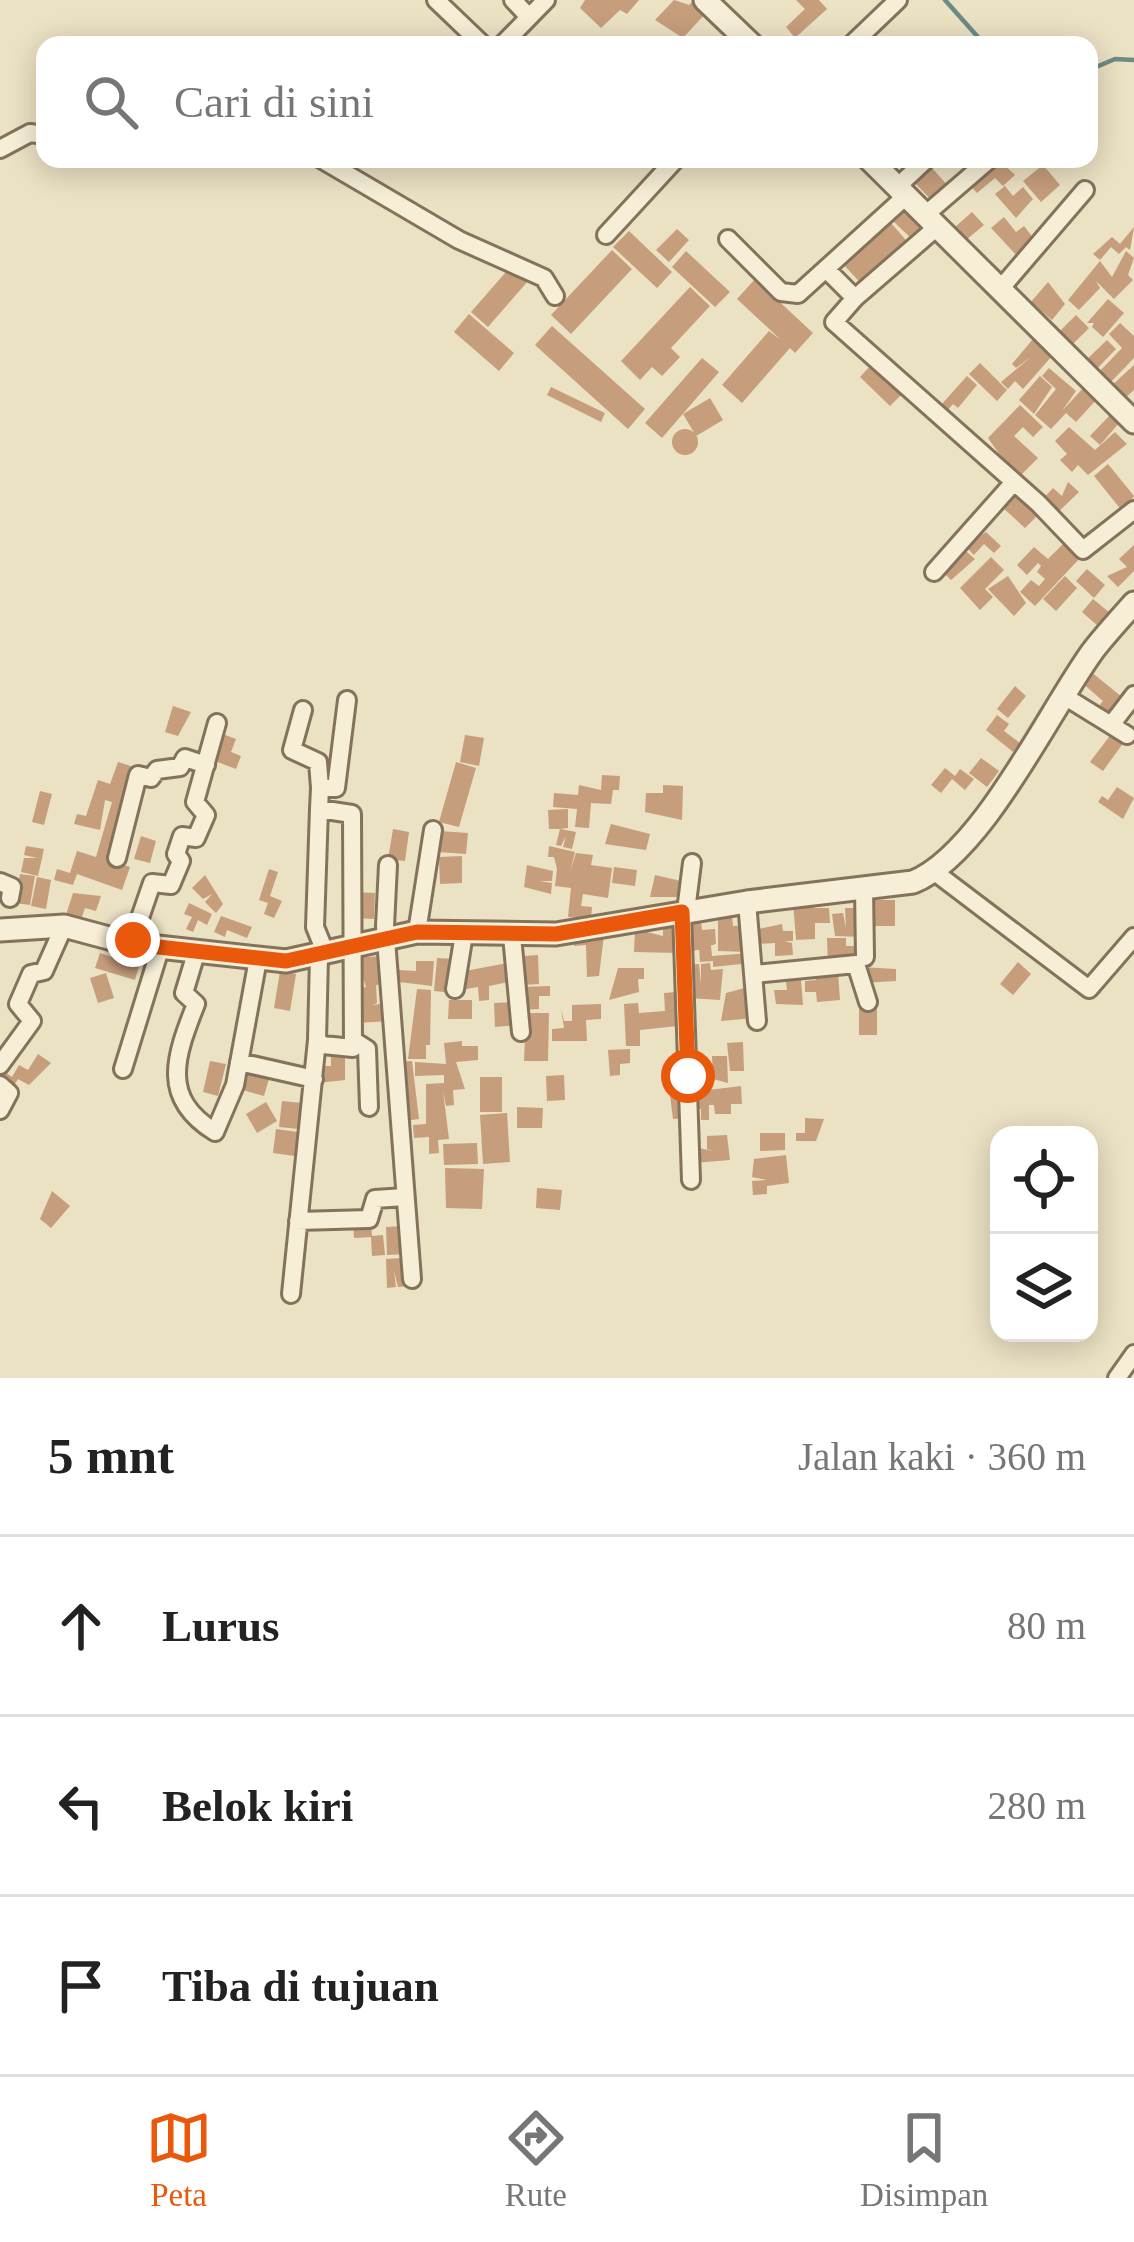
<!DOCTYPE html>
<html lang="id">
<meta charset="utf-8">
<style>
:root{--surface:#fff;--page:#f2f2f2;--text:#222;--muted:#767676;--line:#e0e0e0;--accent:#ea580c}
body{margin:0;font-family:"Times New Roman",serif;background:var(--page);color:var(--text)}
.controls{position:absolute;right:36px;bottom:36px;display:grid;overflow:hidden;border-radius:24px;box-shadow:0 6px 30px #0003}
.controls button{width:108px;height:108px;display:grid;place-items:center;padding:0;border:0;border-bottom:3px solid var(--line);background:var(--surface);color:var(--text);font:60px sans-serif}
.stop{position:absolute;width:36px;height:36px;margin:-27px;border:9px solid #ea580c;border-radius:50%;background:#fff}
.stop.end{background:#ea580c;border-color:#fff;box-shadow:0 3px 12px #0008}
.list{margin:0;padding:0;list-style:none}
h2{display:flex;justify-content:space-between;align-items:center;height:156px;margin:0;padding:0 48px;font-size:51px}
h2 small{font-size:39px;font-weight:400;color:var(--muted)}
.list li{display:grid;grid-template-columns:78px 1fr auto;gap:36px;align-items:center;box-sizing:border-box;height:180px;padding:0 48px;border-top:3px solid var(--line)}
.list b{display:block;font-size:45px;white-space:nowrap}
.list em{font-size:39px;font-style:normal;color:var(--muted)}
.icon{flex:none;width:66px;height:66px;fill:none;stroke:currentColor;stroke-width:2;stroke-linecap:round;stroke-linejoin:round}
.map{position:relative;flex:none;width:1134px;height:1378px;overflow:hidden}
.search{position:absolute;background:var(--surface);box-shadow:0 6px 30px #0003;left:36px;right:36px;top:36px;height:132px;display:flex;align-items:center;gap:30px;box-sizing:border-box;padding:0 42px;border-radius:24px;color:var(--muted);font-size:45px}
.sheet{height:696px;background:var(--surface)}
nav{display:flex;justify-content:space-around;align-items:center;box-sizing:border-box;height:168px;border-top:3px solid var(--line);background:var(--surface);font-size:33px;color:var(--muted)}
nav a{display:grid;justify-items:center;gap:6px}
nav .on{color:var(--accent)}
.map>svg:first-child{display:block}
.lines{fill:none;stroke-linecap:round;stroke-linejoin:round}
.stream{stroke:#6d8b85;stroke-width:4.5}
.building{fill:#c69e7c}
.minor-casing{stroke:#84735b;stroke-width:22}
.tertiary-casing{stroke:#84735b;stroke-width:27}
.minor{stroke:#f6eed6;stroke-width:16}
.tertiary{stroke:#f6eed6;stroke-width:21}
.route{stroke:#ea580c;stroke-width:15}
</style>
<div class="map">
<svg width="1134" height="1378" viewBox="0 0 1134 1378">
<rect width="100%" height="100%" fill="#ebe1c3"/>
<g class="lines">
<path class="stream" d="M 945,0 L 985,45
M 1089,70 L 1115,59 L 1134,60"/>
</g>
<path class="building" d="M 585,0 L 639,0 L 627,14 L 620,10 L 601,28 L 580,8 Z
M 674,0 L 689,5 L 693,1 L 706,13 L 683,38 L 655,20 Z
M 796,0 L 819,0 L 827,9 L 795,38 L 786,27 L 805,9 Z
M 998,159 L 1015,175 L 1003,186 L 995,178 L 977,193 L 968,183 Z
M 1043,165 L 1060,185 L 1041,202 L 1023,181 Z
M 932,168 L 950,188 L 934,203 L 915,183 Z
M 1005,186 L 1013,196 L 1023,187 L 1033,199 L 1016,218 L 995,194 Z
M 903,210 L 924,230 L 914,241 L 893,221 Z
M 972,212 L 984,225 L 966,240 L 955,227 Z
M 1004,217 L 1016,232 L 1024,226 L 1038,244 L 1020,259 L 991,228 Z
M 891,223 L 912,247 L 866,289 L 844,265 Z
M 1134,227 L 1130,250 L 1126,247 L 1119,254 L 1111,247 L 1100,260 L 1093,254 L 1112,237 L 1120,244 Z
M 677,229 L 689,240 L 669,262 L 656,250 Z
M 629,231 L 672,272 L 657,288 L 613,247 Z
M 612,250 L 632,269 L 571,334 L 551,315 Z
M 686,251 L 730,292 L 715,307 L 672,267 Z
M 1126,251 L 1134,258 L 1128,275 L 1133,280 L 1114,299 L 1096,281 L 1100,288 L 1079,310 L 1068,300 L 1100,261 L 1112,277 Z
M 511,266 L 528,281 L 488,327 L 471,312 Z
M 755,279 L 813,333 L 795,353 L 790,348 L 742,403 L 722,385 L 769,331 L 781,340 L 737,299 Z
M 1048,282 L 1065,304 L 1052,320 L 1031,302 Z
M 690,287 L 710,306 L 671,348 L 680,357 L 662,376 L 652,367 L 640,380 L 621,361 Z
M 1108,299 L 1124,313 L 1103,337 L 1092,327 L 1094,323 L 1087,323 Z
M 469,314 L 514,353 L 499,371 L 454,332 Z
M 1076,315 L 1089,328 L 1066,351 L 1053,338 Z
M 1120,323 L 1134,336 L 1134,358 L 1109,384 L 1098,373 L 1122,348 L 1109,334 Z
M 552,326 L 645,409 L 628,429 L 535,345 Z
M 1033,339 L 1052,356 L 1023,389 L 1015,381 L 1008,389 L 1001,382 L 1031,357 L 1016,368 L 1012,364 Z
M 1107,340 L 1116,349 L 1093,373 L 1083,363 Z
M 702,358 L 719,372 L 662,438 L 645,423 Z
M 980,363 L 1007,390 L 997,401 L 969,374 Z
M 872,364 L 903,393 L 890,406 L 860,377 Z
M 1134,365 L 1134,390 L 1123,400 L 1111,386 Z
M 1049,368 L 1076,391 L 1062,411 L 1085,386 L 1098,398 L 1076,422 L 1066,413 L 1051,429 L 1035,415 L 1056,389 L 1042,376 Z
M 967,376 L 977,385 L 958,408 L 953,404 L 947,411 L 941,405 Z
M 1040,376 L 1052,387 L 1034,414 L 1019,400 Z
M 551,387 L 605,413 L 601,422 L 547,395 Z
M 710,398 L 723,420 L 696,436 L 683,414 Z
M 1020,405 L 1043,427 L 1033,437 L 1023,427 L 1014,436 L 1038,458 L 1017,479 L 988,438 Z
M 1111,414 L 1120,422 L 1100,445 L 1090,436 Z
M 1069,427 L 1095,450 L 1115,432 L 1127,444 L 1088,475 L 1078,465 L 1072,472 L 1060,460 L 1067,454 L 1055,441 Z
M672 442a13 13 0 1 1 26 0a13 13 0 1 1-26 0Z
M 1108,464 L 1134,496 L 1123,512 L 1094,476 Z
M 1068,482 L 1079,492 L 1054,516 L 1040,502 L 1053,488 L 1062,496 Z
M 1018,490 L 1036,517 L 1025,528 L 1002,507 Z
M 986,532 L 1001,546 L 994,553 L 984,544 L 974,555 L 965,546 Z
M 1065,542 L 1081,557 L 1035,606 L 1020,592 L 1031,580 L 1039,586 L 1045,579 L 1037,572 L 1041,566 L 1038,563 L 1027,575 L 1017,565 L 1034,547 L 1048,559 Z
M 1134,545 L 1134,571 L 1118,587 L 1107,576 L 1127,567 L 1119,559 Z
M 960,546 L 975,559 L 951,580 L 940,569 Z
M 991,557 L 1004,570 L 985,589 L 993,597 L 980,610 L 960,588 Z
M 1087,569 L 1105,585 L 1094,598 L 1076,581 Z
M 1008,576 L 1026,603 L 1014,616 L 988,589 Z
M 1065,576 L 1077,588 L 1056,611 L 1043,599 Z
M 1093,599 L 1110,613 L 1098,626 L 1082,612 Z
M 1090,671 L 1122,697 L 1105,717 L 1096,710 L 1103,701 L 1081,682 Z
M 1015,686 L 1026,696 L 1008,718 L 997,709 Z
M 173,706 L 191,712 L 178,736 L 165,732 Z
M 997,715 L 1009,724 L 1004,731 L 1020,743 L 1013,752 L 986,730 Z
M 220,733 L 236,739 L 231,752 L 241,756 L 236,769 L 215,761 Z
M 1112,733 L 1124,742 L 1103,771 L 1090,762 Z
M 465,735 L 484,738 L 479,766 L 460,762 Z
M 981,758 L 999,771 L 987,787 L 969,773 Z
M 118,762 L 137,768 L 123,792 L 128,794 L 117,863 L 130,867 L 122,890 L 77,874 L 73,885 L 54,880 L 57,869 L 70,873 L 77,851 L 96,857 L 112,802 L 105,800 L 100,830 L 74,824 L 77,814 L 86,816 L 98,780 L 110,784 Z
M 456,762 L 476,768 L 459,827 L 439,822 Z
M 945,768 L 955,776 L 960,769 L 974,779 L 965,790 L 952,779 L 941,793 L 931,785 Z
M 602,775 L 620,776 L 619,790 L 613,790 L 611,804 L 591,803 L 589,828 L 575,827 L 577,809 L 553,807 L 554,793 L 578,795 L 579,785 L 601,790 Z
M 663,785 L 683,786 L 682,820 L 645,812 L 646,793 L 663,793 Z
M 1117,787 L 1134,798 L 1123,819 L 1098,802 L 1102,796 L 1108,800 Z
M 40,791 L 52,794 L 44,825 L 32,822 Z
M 568,809 L 568,828 L 560,829 L 576,832 L 572,849 L 563,847 L 566,836 L 561,846 L 556,845 L 560,829 L 549,829 L 548,810 Z
M 611,824 L 650,834 L 646,850 L 605,844 Z
M 393,829 L 409,832 L 405,861 L 388,859 Z
M 440,831 L 468,833 L 466,854 L 438,852 Z
M 141,836 L 156,841 L 150,863 L 134,859 Z
M 26,846 L 44,849 L 38,876 L 21,872 L 24,858 L 37,858 L 24,855 Z
M 549,846 L 575,852 L 570,872 L 576,853 L 593,855 L 591,865 L 612,868 L 608,898 L 583,894 L 581,906 L 592,907 L 591,919 L 568,917 L 571,888 L 555,886 L 557,869 L 554,857 L 548,857 Z
M 462,856 L 462,883 L 440,884 L 439,857 Z
M 527,865 L 553,871 L 552,881 L 539,881 L 552,883 L 551,894 L 524,887 Z
M 614,867 L 637,870 L 635,886 L 612,883 Z
M 269,869 L 278,872 L 270,896 L 282,901 L 274,918 L 264,914 L 268,903 L 259,900 Z
M 20,874 L 35,876 L 30,905 L 15,903 Z
M 205,875 L 223,904 L 216,913 L 205,902 L 212,894 L 203,899 L 192,888 Z
M 655,875 L 685,882 L 682,897 L 650,897 Z
M 37,877 L 51,880 L 46,909 L 31,906 Z
M 355,892 L 375,893 L 374,919 L 354,918 Z
M 73,893 L 101,896 L 96,911 L 85,908 L 81,920 L 66,915 Z
M 869,900 L 895,900 L 895,926 L 869,926 Z
M 814,901 L 814,908 L 829,908 L 830,923 L 815,923 L 815,939 L 796,940 L 793,902 Z
M 189,903 L 212,914 L 207,925 L 198,920 L 193,932 L 186,929 L 192,917 L 184,914 Z
M 845,908 L 862,908 L 863,937 L 835,936 L 832,914 L 843,913 L 846,928 Z
M 221,916 L 252,927 L 247,938 L 227,930 L 225,937 L 214,932 Z
M 732,916 L 733,926 L 746,925 L 748,952 L 718,951 L 718,917 Z
M 701,921 L 702,930 L 715,929 L 716,944 L 687,953 L 684,922 Z
M 663,924 L 680,924 L 679,953 L 634,952 L 635,929 L 663,936 Z
M 782,924 L 783,931 L 793,931 L 793,941 L 784,941 L 792,943 L 793,955 L 775,956 L 775,943 L 755,944 L 754,930 Z
M 604,935 L 599,976 L 587,977 L 586,945 L 574,946 L 573,937 Z
M 827,938 L 846,938 L 846,946 L 861,946 L 862,962 L 828,965 Z
M 711,946 L 712,956 L 750,953 L 751,963 L 713,967 L 713,961 L 700,962 L 699,947 Z
M 100,953 L 139,966 L 135,980 L 95,968 Z
M 538,955 L 539,984 L 523,985 L 523,956 Z
M 380,956 L 386,984 L 376,985 L 377,1003 L 373,1005 L 387,1003 L 389,1021 L 358,1023 L 357,988 L 366,987 L 357,958 Z
M 437,958 L 456,959 L 453,993 L 434,991 Z
M 416,961 L 434,961 L 432,986 L 399,982 L 399,970 L 416,971 Z
M 512,962 L 514,981 L 489,986 L 489,1000 L 479,1001 L 478,987 L 461,990 L 460,972 Z
M 1018,962 L 1031,974 L 1013,995 L 1000,984 Z
M 710,963 L 711,970 L 723,969 L 720,1000 L 688,998 L 686,965 L 699,964 L 701,984 L 701,964 Z
M 861,967 L 896,969 L 896,981 L 862,983 Z
M 618,968 L 644,968 L 644,979 L 638,979 L 639,992 L 609,1000 Z
M 280,971 L 296,974 L 290,1011 L 274,1008 Z
M 838,972 L 840,1000 L 817,1002 L 816,992 L 805,992 L 805,981 L 816,980 L 815,974 Z
M 106,973 L 114,998 L 98,1003 L 90,978 Z
M 801,980 L 803,1005 L 776,1004 L 774,990 L 787,990 L 786,981 Z
M 550,986 L 550,996 L 539,996 L 539,1009 L 523,1010 L 522,987 Z
M 752,986 L 754,1018 L 721,1021 L 726,993 Z
M 417,989 L 431,990 L 430,1045 L 426,1045 L 426,1059 L 408,1059 Z
M 676,992 L 678,1026 L 640,1030 L 640,1046 L 626,1046 L 624,1004 L 638,1003 L 639,1013 L 665,1011 L 664,993 Z
M 449,1000 L 472,1000 L 472,1019 L 448,1019 Z
M 515,1002 L 517,1025 L 495,1027 L 494,1003 Z
M 601,1004 L 601,1019 L 586,1020 L 587,1041 L 552,1041 L 552,1029 L 564,1028 L 561,1008 L 564,1021 L 572,1021 L 572,1005 Z
M 877,1004 L 877,1035 L 859,1035 L 859,1005 Z
M 526,1013 L 549,1013 L 548,1061 L 524,1061 Z
M 462,1041 L 462,1046 L 478,1046 L 478,1060 L 456,1062 L 465,1089 L 453,1090 L 454,1105 L 446,1106 L 443,1091 L 449,1139 L 438,1140 L 439,1153 L 429,1154 L 429,1137 L 414,1138 L 413,1125 L 426,1124 L 426,1084 L 444,1083 L 444,1075 L 415,1076 L 415,1062 L 446,1064 L 444,1043 Z
M 743,1042 L 744,1071 L 730,1071 L 727,1043 Z
M 331,1048 L 345,1053 L 345,1080 L 318,1083 L 318,1066 L 331,1066 Z
M 630,1049 L 630,1063 L 620,1064 L 620,1075 L 610,1076 L 608,1050 Z
M 38,1054 L 51,1063 L 29,1085 L 18,1079 L 11,1090 L 0,1080 L 5,1072 L 12,1077 L 19,1065 L 28,1070 Z
M 712,1056 L 727,1056 L 728,1083 L 713,1079 Z
M 210,1061 L 226,1064 L 218,1096 L 203,1092 Z
M 412,1061 L 419,1119 L 404,1121 L 398,1062 Z
M 684,1062 L 688,1118 L 673,1119 L 666,1063 Z
M 245,1072 L 269,1079 L 264,1096 L 239,1089 Z
M 564,1075 L 565,1100 L 547,1101 L 546,1076 Z
M 480,1077 L 502,1077 L 502,1112 L 480,1112 Z
M 741,1086 L 742,1104 L 731,1104 L 731,1114 L 715,1114 L 714,1105 L 709,1105 L 709,1120 L 701,1120 L 701,1109 L 692,1109 L 692,1092 Z
M 282,1101 L 302,1103 L 299,1129 L 279,1127 Z
M 266,1102 L 277,1121 L 257,1133 L 246,1114 Z
M 517,1107 L 543,1108 L 542,1128 L 517,1128 Z
M 507,1113 L 510,1162 L 483,1164 L 480,1115 Z
M 805,1118 L 824,1119 L 816,1141 L 796,1141 L 796,1133 L 805,1133 Z
M 276,1129 L 305,1133 L 302,1157 L 273,1153 Z
M 760,1133 L 785,1133 L 785,1150 L 760,1151 Z
M 727,1135 L 730,1160 L 694,1163 L 693,1147 L 714,1151 L 707,1149 L 707,1136 Z
M 477,1143 L 478,1164 L 444,1165 L 443,1144 Z
M 786,1155 L 789,1183 L 767,1186 L 767,1194 L 753,1195 L 752,1181 L 767,1180 L 752,1177 L 754,1159 Z
M 445,1168 L 484,1169 L 482,1209 L 446,1208 Z
M 537,1188 L 562,1190 L 560,1210 L 536,1208 Z
M 52,1191 L 70,1206 L 51,1228 L 40,1219 Z
M 353,1223 L 371,1223 L 372,1236 L 383,1235 L 385,1255 L 372,1256 L 371,1237 L 354,1238 Z
M 404,1226 L 405,1254 L 387,1255 L 386,1227 Z
M 401,1258 L 409,1286 L 398,1287 L 394,1271 L 396,1287 L 387,1288 L 386,1259 Z"/>
<g class="lines">
<defs>
<path id="minor" d="M 436,0 L 483,45
M 513,0 L 529,17
M 502,45 L 546,0
M 851,45 L 898,0
M 0,149 L 30,133 L 45,135
M 321,159 L 459,240 L 544,278 L 555,296
M 897,187 L 927,159
M 925,215 L 990,159
M 606,235 L 676,159
M 728,239 L 781,292 L 798,294 L 906,196
M 828,271 L 855,298 L 937,227
M 1001,288 L 1085,190
M 855,298 L 834,322 L 1038,503 L 1083,550 L 1134,510
M 934,572 L 1014,482
M 1064,696 L 1111,725 L 1134,695
M 303,710 L 292,750 L 318,762 L 320,788
M 1111,725 L 1127,735
M 319,809 L 315,927 L 326,954
M 117,858 L 138,775 L 151,778 L 157,770 L 180,767 L 185,758 L 206,765
M 388,865 L 385,926 L 412,1279
M 936,873 L 1089,989 L 1134,937
M 0,882 L 12,887 L 10,898
M 864,889 L 865,957
M 747,902 L 757,1021
M 686,911 L 692,863
M 682,912 L 691,1180
M 417,932 L 433,830
M 512,936 L 521,1032
M 131,944 L 152,883 L 171,885 L 181,861 L 176,854 L 182,836 L 196,838 L 206,815 L 195,802 L 217,723
M 197,950 L 184,993 L 196,1004 C 175,1057 160,1098 215,1132 L 235,1085 L 258,959
M 319,957 L 317,1040 L 323,1045 L 353,1048 L 352,814 L 319,809 L 320,788 L 336,788 L 347,700
M 755,974 L 856,964 L 868,1002
M 455,989 L 464,934
M 356,1042 L 367,1049 L 369,1107
M 239,1062 L 314,1079
M 0,1065 L 32,1021 L 18,1004 L 31,974 L 44,971 L 64,926
M 123,1069 L 160,949
M 0,1085 L 9,1093 L 0,1110
M 298,1221 L 369,1219 L 375,1199 L 405,1197
M 291,1294 L 317,1040
M 1117,1378 L 1134,1354"/>
<path id="tertiary" d="M 705,0 L 752,45
M 869,159 L 1134,422
M 0,930 L 64,926 L 131,944 L 286,961 L 417,932 L 556,934 L 747,902 L 913,882 C 982,854 1048,713 1092,652 C 1105,635 1120,619 1134,603"/>
</defs>
<use href="#minor" class="minor-casing"/>
<use href="#tertiary" class="tertiary-casing"/>
<use href="#minor" class="minor"/>
<use href="#tertiary" class="tertiary"/>
</g>
<g class="lines">
<path class="route" d="M 133,940 L 131,944 L 286,961 L 417,932 L 556,934 L 682,912 L 688,1076"/>
</g>
</svg>
<div class="controls">
<button><svg class="icon" aria-label="locate" viewBox="0 0 24 24"><circle cx="12" cy="12" r="6"/><path d="M12 2v4M12 18v4M2 12h4M18 12h4"/></svg></button>
<button><svg class="icon" aria-label="layers" viewBox="0 0 24 24"><path d="M12 4l9 5-9 5-9-5zM3 14l9 5 9-5"/></svg></button>
</div>
<div class="stop" style="left:688px;top:1076px"></div>
<div class="stop end" style="left:133px;top:940px"></div>
<div class="search"><svg class="icon" aria-label="search" viewBox="0 0 24 24"><circle cx="10" cy="10" r="6"/><path d="M15 15l6 6"/></svg>Cari di sini</div>
</div>
<section class="sheet">
<h2>5 mnt<small>Jalan kaki · 360 m</small></h2>
<ul class="list">
<li><svg class="icon" aria-label="ahead" viewBox="0 0 24 24"><path d="M12 20V5M6 11l6-6 6 6"/></svg><div><b>Lurus</b></div><em>80 m</em></li>
<li><svg class="icon" aria-label="left" viewBox="0 0 24 24"><path d="M17 20v-9H6M10 6l-5 5 5 5"/></svg><div><b>Belok kiri</b></div><em>280 m</em></li>
<li><svg class="icon" aria-label="arrive" viewBox="0 0 24 24"><path d="M6 21V4h12l-3 4 3 4H6"/></svg><div><b>Tiba di tujuan</b></div></li>
</ul>
</section>
<nav>
<a class="on"><svg class="icon" aria-label="map" viewBox="0 0 24 24"><path d="M3 6l6-2 6 2 6-2v14l-6 2-6-2-6 2zM9 4v14M15 6v14"/></svg>Peta</a>
<a><svg class="icon" aria-label="directions" viewBox="0 0 24 24"><path d="M12 3l9 9-9 9-9-9zM9 14v-3h6M13 9l2 2-2 2"/></svg>Rute</a>
<a><svg class="icon" aria-label="saved" viewBox="0 0 24 24"><path d="M7 4h10v16l-5-4-5 4z"/></svg>Disimpan</a>
</nav>
